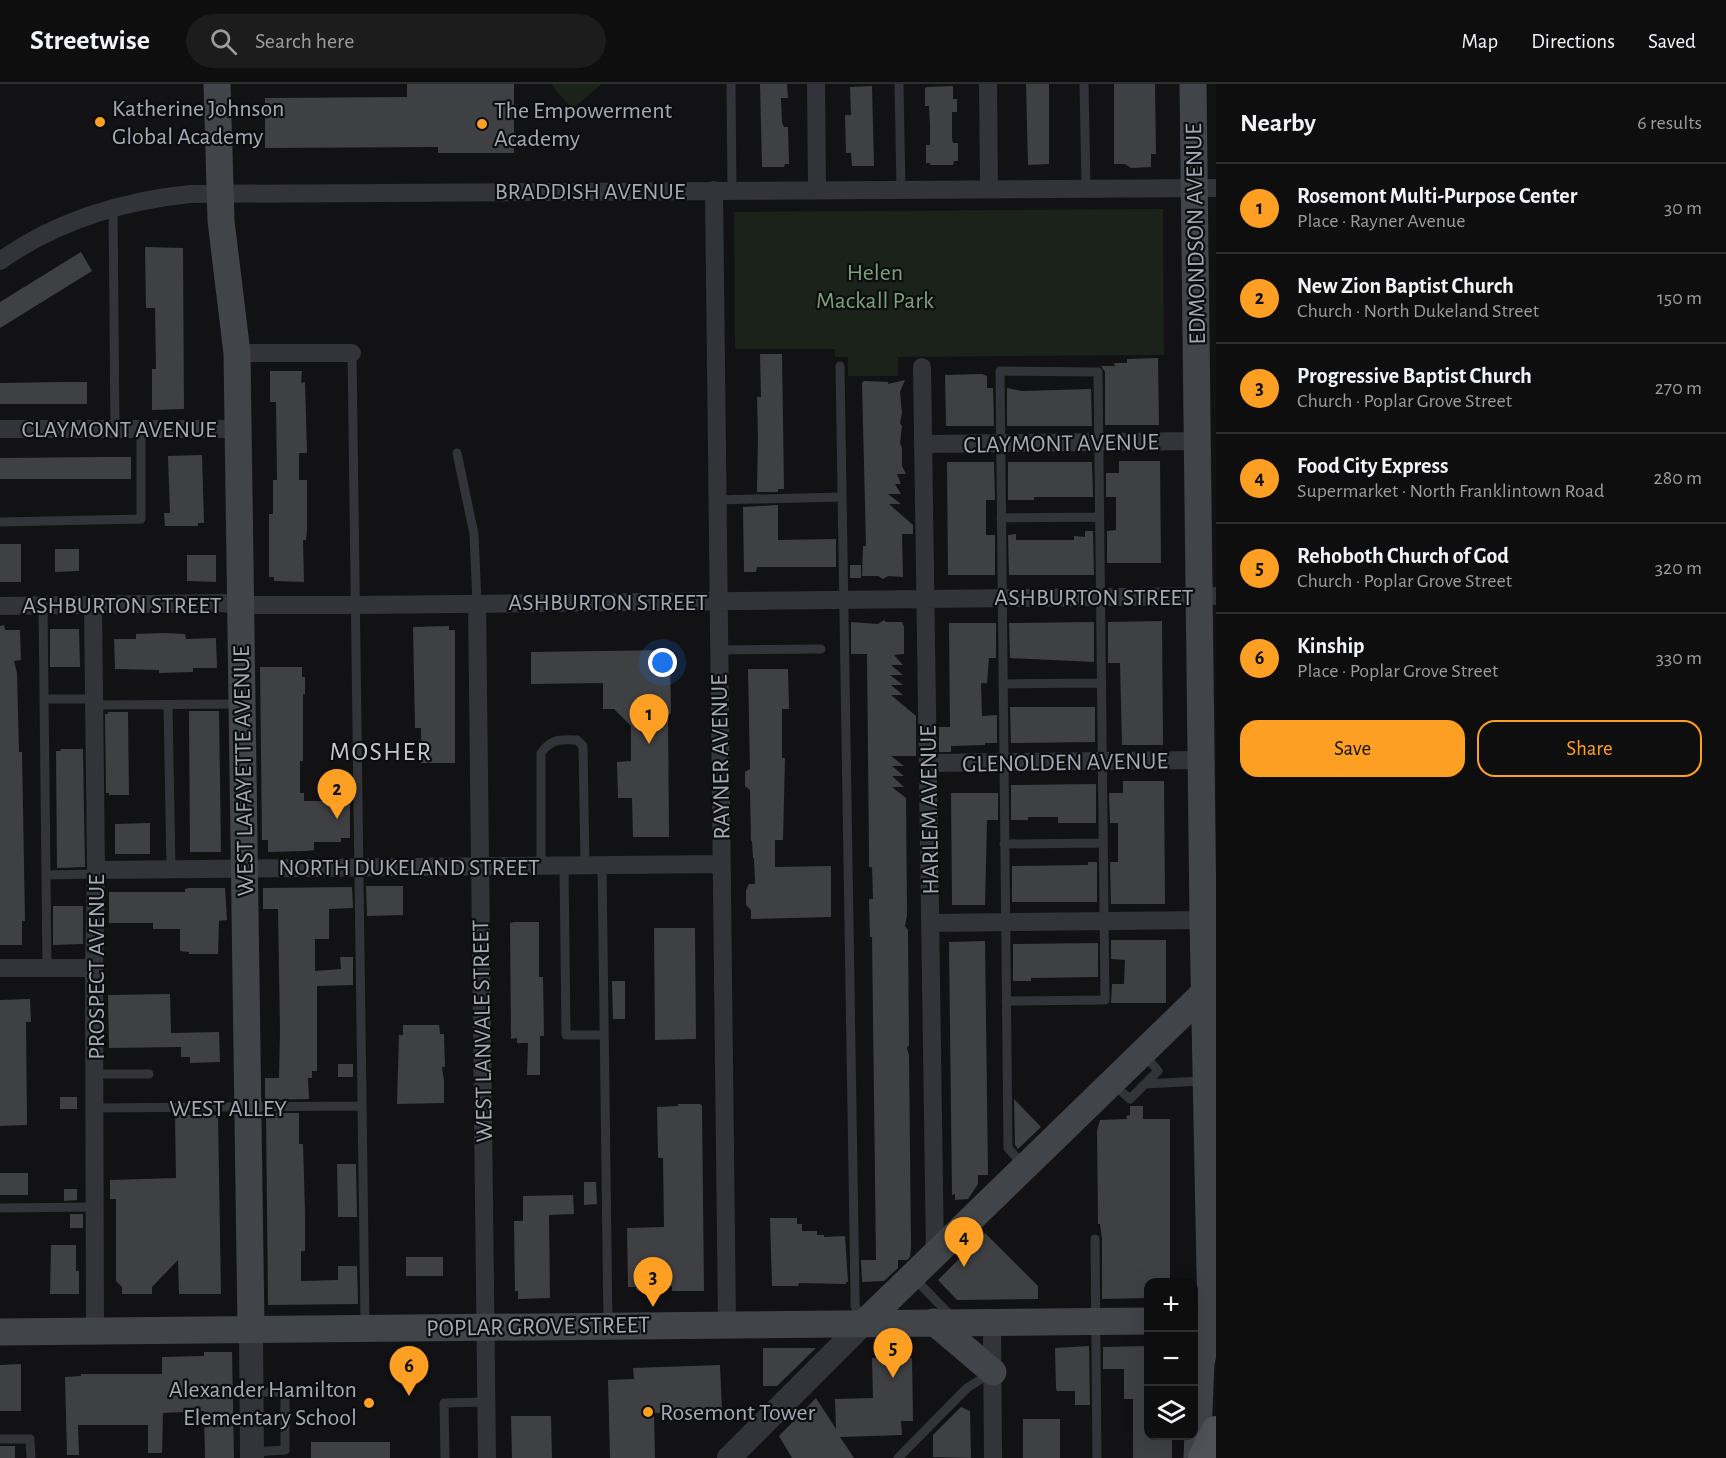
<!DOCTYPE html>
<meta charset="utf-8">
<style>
:root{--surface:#0e0e0f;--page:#1c1c1d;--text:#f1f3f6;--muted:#9b9c9e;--line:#2e2e2f;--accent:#fc9f22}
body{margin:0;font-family:"Alegreya Sans",sans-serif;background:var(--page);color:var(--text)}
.controls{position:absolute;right:18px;bottom:18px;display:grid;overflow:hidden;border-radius:12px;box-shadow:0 6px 24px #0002}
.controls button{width:54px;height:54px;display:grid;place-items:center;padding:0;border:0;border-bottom:2px solid var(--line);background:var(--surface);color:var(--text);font:30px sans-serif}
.you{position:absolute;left:663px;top:579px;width:21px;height:21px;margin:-15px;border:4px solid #fff;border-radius:50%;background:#1a73e8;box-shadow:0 0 0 9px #1a73e833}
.badge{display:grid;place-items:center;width:39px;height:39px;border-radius:50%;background:var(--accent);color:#111;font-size:20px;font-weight:700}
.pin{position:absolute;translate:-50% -50px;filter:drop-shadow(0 2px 3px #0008)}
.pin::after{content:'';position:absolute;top:32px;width:21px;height:18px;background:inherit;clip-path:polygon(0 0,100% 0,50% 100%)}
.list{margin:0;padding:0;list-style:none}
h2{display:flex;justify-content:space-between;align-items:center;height:78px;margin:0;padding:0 24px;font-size:26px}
h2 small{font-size:20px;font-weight:400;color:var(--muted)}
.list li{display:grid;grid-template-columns:39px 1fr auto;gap:18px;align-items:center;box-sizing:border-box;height:90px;padding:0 24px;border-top:2px solid var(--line)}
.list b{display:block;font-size:22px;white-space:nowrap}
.list p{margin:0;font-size:20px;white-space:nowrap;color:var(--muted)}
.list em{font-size:20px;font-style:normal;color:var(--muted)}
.actions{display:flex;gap:12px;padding:18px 24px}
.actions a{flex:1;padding:14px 0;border:2px solid var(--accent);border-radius:18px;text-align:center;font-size:21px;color:var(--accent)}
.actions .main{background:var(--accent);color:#111}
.icon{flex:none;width:33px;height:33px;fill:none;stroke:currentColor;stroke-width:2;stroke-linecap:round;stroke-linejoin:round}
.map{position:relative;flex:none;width:1216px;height:1374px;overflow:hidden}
header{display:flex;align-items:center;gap:36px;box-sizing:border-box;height:84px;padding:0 30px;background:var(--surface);border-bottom:2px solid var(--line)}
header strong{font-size:28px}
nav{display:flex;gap:33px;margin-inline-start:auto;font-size:21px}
.search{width:420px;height:54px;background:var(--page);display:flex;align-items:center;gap:15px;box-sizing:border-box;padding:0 21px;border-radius:33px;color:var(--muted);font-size:22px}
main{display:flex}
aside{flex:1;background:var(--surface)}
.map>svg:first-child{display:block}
.green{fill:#1a221a}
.building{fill:#3e4044}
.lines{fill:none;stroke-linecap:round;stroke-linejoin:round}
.service{stroke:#333439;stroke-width:9}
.minor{stroke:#333439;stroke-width:18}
.tertiary{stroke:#333439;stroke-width:24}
.secondary{stroke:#414449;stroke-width:27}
.primary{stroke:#4f5258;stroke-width:30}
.poi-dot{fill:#fc9f22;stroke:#0d0d0f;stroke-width:2}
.labels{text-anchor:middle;stroke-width:4.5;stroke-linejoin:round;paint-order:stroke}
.poi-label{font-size:24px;fill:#a3aab5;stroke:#0d0d0f;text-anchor:start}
.street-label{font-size:24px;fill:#a3aab5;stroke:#0d0d0f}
.park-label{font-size:24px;fill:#7aa278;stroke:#0d0d0f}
.neighbourhood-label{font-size:26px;letter-spacing:1.5px;fill:#c4c9d1;stroke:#0d0d0f}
</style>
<header>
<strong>Streetwise</strong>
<div class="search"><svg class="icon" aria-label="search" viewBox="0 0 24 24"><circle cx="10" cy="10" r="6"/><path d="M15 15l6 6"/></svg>Search here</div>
<nav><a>Map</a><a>Directions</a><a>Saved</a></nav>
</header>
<main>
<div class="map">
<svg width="1216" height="1374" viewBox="0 0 1216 1374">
<rect width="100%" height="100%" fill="#121214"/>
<path class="green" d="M 551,0 L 600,0 L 601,1 L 572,25 Z
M 1163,125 L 1164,271 L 898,273 L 898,292 L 848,292 L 848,273 L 835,273 L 835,265 L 735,265 L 734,128 Z"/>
<path class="building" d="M 407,0 L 514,0 L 514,69 L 438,69 L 438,63 L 265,64 L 265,14 L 407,13 Z
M 760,0 L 787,0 L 788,14 L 781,14 L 782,38 L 784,43 L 788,43 L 789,80 L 785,80 L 784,83 L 762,83 Z
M 1026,0 L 1049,0 L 1049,80 L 1028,81 Z
M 1114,0 L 1155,0 L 1156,70 L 1151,70 L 1151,83 L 1131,84 L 1125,80 L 1114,80 Z
M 872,2 L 874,82 L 852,82 L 851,69 L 846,69 L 845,31 L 851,31 L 850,3 Z
M 953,2 L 953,15 L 957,15 L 957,28 L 952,28 L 952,55 L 953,59 L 958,59 L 958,77 L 954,77 L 953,81 L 930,81 L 930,79 L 926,79 L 926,61 L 930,61 L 930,42 L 929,22 L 925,22 L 925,4 L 927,3 Z
M 145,163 L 183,164 L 184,325 L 152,326 L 152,285 L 156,285 L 155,224 L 146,224 Z
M 81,168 L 92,187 L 0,244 L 0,218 Z
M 760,270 L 782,270 L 784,405 L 778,405 L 778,408 L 757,408 L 758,352 L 757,313 L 761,313 Z
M 1158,274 L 1159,341 L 1105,341 L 1105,288 L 1101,282 L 1115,282 L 1114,279 L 1127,279 L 1127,275 Z
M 270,287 L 302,287 L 301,299 L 305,298 L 307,369 L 299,369 L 299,396 L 307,396 L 307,446 L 306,456 L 303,456 L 304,498 L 274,497 L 274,493 L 269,493 L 269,430 L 273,430 L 273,396 L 277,396 L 276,318 L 270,318 Z
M 982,290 L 987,292 L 987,304 L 993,304 L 994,342 L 946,342 L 945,291 Z
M 905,296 L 900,308 L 902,329 L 900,339 L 902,342 L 900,359 L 902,364 L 902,382 L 906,390 L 897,390 L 901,400 L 895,400 L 901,410 L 888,410 L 901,420 L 889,420 L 913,441 L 913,450 L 902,450 L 903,493 L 888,492 L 883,495 L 878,492 L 862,492 L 863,462 L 866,462 L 862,299 L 864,297 L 888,298 L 888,300 Z
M 64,298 L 87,298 L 87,320 L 0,320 L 0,299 Z
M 1007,304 L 1022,307 L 1091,305 L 1092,342 L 1007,342 Z
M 202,371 L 204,439 L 198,439 L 198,442 L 165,442 L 164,429 L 170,429 L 168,372 Z
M 104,373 L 131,373 L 131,395 L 0,395 L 0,374 Z
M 1119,377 L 1160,377 L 1161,479 L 1107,479 L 1107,447 L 1116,446 L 1116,413 L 1106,413 L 1106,389 L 1119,389 Z
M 947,378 L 994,378 L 995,416 L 986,416 L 986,451 L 995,451 L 995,491 L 948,491 Z
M 1008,378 L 1092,378 L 1093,413 L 1034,413 L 1034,416 L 1008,416 Z
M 778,421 L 778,456 L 836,455 L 836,483 L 757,483 L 756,488 L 744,488 L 743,423 Z
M 1085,447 L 1093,447 L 1094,491 L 1009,491 L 1008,451 L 1016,450 L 1016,456 L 1074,456 L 1074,452 L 1085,453 Z
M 0,460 L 21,460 L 21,498 L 0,498 Z
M 55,465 L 79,465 L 79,487 L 55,488 Z
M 187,471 L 216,471 L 216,498 L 187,497 Z
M 850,481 L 861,481 L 861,494 L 850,494 Z
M 884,536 L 886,538 L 902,538 L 904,543 L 904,570 L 894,571 L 903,581 L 891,581 L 903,591 L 890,591 L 903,601 L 891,601 L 903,611 L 891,611 L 916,632 L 916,672 L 891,672 L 904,682 L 892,682 L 904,692 L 892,692 L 904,703 L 892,703 L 906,714 L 907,831 L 905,842 L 908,846 L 908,853 L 909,961 L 907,964 L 909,971 L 911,1163 L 910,1173 L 907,1176 L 898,1176 L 898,1184 L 884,1197 L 862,1198 L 861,1176 L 876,1176 L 872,853 L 870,853 L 869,815 L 873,815 L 872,783 L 869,783 L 869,769 L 867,570 L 851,570 L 851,538 L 878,540 Z
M 1162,537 L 1163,661 L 1122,661 L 1120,579 L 1108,579 L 1108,538 Z
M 1094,538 L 1094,578 L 1010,574 L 1009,539 Z
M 949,539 L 996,539 L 996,574 L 989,574 L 987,599 L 981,599 L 982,632 L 997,631 L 997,659 L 985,659 L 985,661 L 951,662 L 951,668 L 939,668 L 939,643 L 950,643 Z
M 4,541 L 5,546 L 20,546 L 21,576 L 14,577 L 17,589 L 19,668 L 22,668 L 25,837 L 22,837 L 22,861 L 0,861 L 0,542 Z
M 449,542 L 449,546 L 455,546 L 455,679 L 421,679 L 421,644 L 415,644 L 413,543 Z
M 50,545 L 79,545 L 80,583 L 50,583 Z
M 163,549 L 185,550 L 186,555 L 216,554 L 217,584 L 193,584 L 193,588 L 159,589 L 159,586 L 115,585 L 114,555 L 136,555 L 136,550 Z
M 670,566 L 671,630 L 668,630 L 669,753 L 633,753 L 632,714 L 618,714 L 617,678 L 631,677 L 631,642 L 614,625 L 603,625 L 603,599 L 531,600 L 531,568 Z
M 260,583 L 302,583 L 302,593 L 305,593 L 305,610 L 303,610 L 303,677 L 300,677 L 300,709 L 304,709 L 304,717 L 350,717 L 350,754 L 341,754 L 341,758 L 314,758 L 314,766 L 306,767 L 268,768 L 268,756 L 262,756 Z
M 748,585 L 788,585 L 789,625 L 782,625 L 782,674 L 785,674 L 783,756 L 775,756 L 775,783 L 831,782 L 831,833 L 751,835 L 751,826 L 746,821 L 746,806 L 749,800 L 755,800 L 754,774 L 753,774 L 752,757 L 751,757 L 750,706 L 745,702 L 745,688 L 750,685 Z
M 1010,623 L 1095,623 L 1095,658 L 1011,659 Z
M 189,627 L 219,627 L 221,768 L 190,768 Z
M 108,628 L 128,628 L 129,711 L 109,711 L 109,709 L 106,709 L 105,630 L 108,630 Z
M 61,665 L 83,665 L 85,783 L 57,784 L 56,667 L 60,667 Z
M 1123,697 L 1164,697 L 1165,820 L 1111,820 L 1110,778 L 1118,778 L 1118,739 L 1110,739 L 1109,709 L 1123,709 Z
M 1096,700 L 1096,739 L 1058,739 L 1058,733 L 1028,733 L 1028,736 L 1011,736 L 1011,701 Z
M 951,709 L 998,709 L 998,736 L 987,736 L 985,821 L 952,821 Z
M 150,739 L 150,770 L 115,770 L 115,740 Z
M 1088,778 L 1097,778 L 1097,818 L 1012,818 L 1012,782 L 1088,781 Z
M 366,802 L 403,802 L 403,831 L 367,832 Z
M 352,803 L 353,824 L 329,825 L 329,855 L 315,855 L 315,887 L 341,885 L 340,873 L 353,873 L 353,901 L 317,902 L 317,987 L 312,987 L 312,994 L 308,994 L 309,1015 L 265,1016 L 265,994 L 279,994 L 280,947 L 278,825 L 263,825 L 263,804 Z
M 188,804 L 225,804 L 227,836 L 219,837 L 218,870 L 189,870 L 189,868 L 180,867 L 180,845 L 153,845 L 153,839 L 109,839 L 109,808 L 185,808 L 185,805 Z
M 53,822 L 83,822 L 83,860 L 53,861 Z
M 515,838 L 539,838 L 539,893 L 543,893 L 544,952 L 540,952 L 540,991 L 527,991 L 528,959 L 517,959 L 517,954 L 511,955 L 510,839 Z
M 654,844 L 695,844 L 696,955 L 655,956 Z
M 1111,856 L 1166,856 L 1166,919 L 1111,919 L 1112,900 L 1124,900 L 1125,876 L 1111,875 Z
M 985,857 L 988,1091 L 978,1091 L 978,1100 L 968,1115 L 955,1116 L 955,1110 L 952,1111 L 949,858 Z
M 1098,859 L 1098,893 L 1031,894 L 1031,897 L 1013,897 L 1013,860 Z
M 612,897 L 625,897 L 625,935 L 613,935 Z
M 170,910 L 171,949 L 219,948 L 220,978 L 190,979 L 190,973 L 181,973 L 181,963 L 109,964 L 108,911 Z
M 30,915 L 31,938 L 26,938 L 27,1041 L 0,1042 L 0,916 Z
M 403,941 L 439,941 L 440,950 L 444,950 L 445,983 L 442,983 L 444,997 L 444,1019 L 397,1020 L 399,951 L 403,951 Z
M 338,980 L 353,980 L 353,993 L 338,993 Z
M 60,1013 L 77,1013 L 77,1025 L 60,1025 Z
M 1014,1015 L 1041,1043 L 1018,1065 L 1015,1061 Z
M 678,1020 L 700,1020 L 702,1022 L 704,1207 L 672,1207 L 672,1202 L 649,1203 L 648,1206 L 636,1206 L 636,1203 L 628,1203 L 627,1144 L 664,1143 L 663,1074 L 658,1074 L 657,1023 L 678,1022 Z
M 1130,1022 L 1143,1022 L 1143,1035 L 1170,1035 L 1170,1198 L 1149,1198 L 1149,1214 L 1102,1215 L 1102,1155 L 1100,1140 L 1098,1140 L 1097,1047 L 1100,1036 L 1127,1035 L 1126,1032 L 1130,1031 Z
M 266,1029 L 299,1029 L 299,1060 L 303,1060 L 305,1128 L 305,1167 L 301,1167 L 301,1197 L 338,1196 L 338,1182 L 357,1182 L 358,1220 L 268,1221 Z
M 175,1031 L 218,1031 L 221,1210 L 179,1210 L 178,1176 L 152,1203 L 152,1210 L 122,1210 L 122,1203 L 116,1197 L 116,1115 L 110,1115 L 110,1096 L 176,1094 Z
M 337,1080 L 356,1080 L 357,1133 L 338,1133 Z
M 0,1089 L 28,1089 L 28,1111 L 0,1111 Z
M 584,1098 L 596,1098 L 597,1120 L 584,1121 Z
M 64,1105 L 77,1105 L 77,1116 L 64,1117 Z
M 573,1111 L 574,1130 L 549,1131 L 550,1214 L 518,1215 L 518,1207 L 515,1207 L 514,1137 L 523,1137 L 523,1112 Z
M 70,1130 L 83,1130 L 83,1144 L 70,1144 Z
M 770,1134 L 797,1134 L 797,1140 L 802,1140 L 802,1147 L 817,1147 L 817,1151 L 824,1151 L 824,1153 L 845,1152 L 848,1198 L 846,1198 L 846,1200 L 799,1199 L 798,1202 L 772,1202 Z
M 985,1149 L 1038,1202 L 1038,1215 L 957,1216 L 938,1196 Z
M 51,1161 L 76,1161 L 76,1187 L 79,1187 L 79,1210 L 50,1210 Z
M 406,1173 L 443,1173 L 443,1192 L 406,1192 Z
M 1089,1262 L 1090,1321 L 1075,1321 L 1075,1307 L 1057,1307 L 1056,1305 L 1055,1264 Z
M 1149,1262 L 1149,1352 L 1172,1352 L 1172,1374 L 1133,1374 L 1133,1315 L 1124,1315 L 1124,1285 L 1103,1285 L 1103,1263 Z
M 763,1264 L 816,1264 L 777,1302 L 763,1302 Z
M 204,1268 L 232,1268 L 234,1374 L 205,1374 L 204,1327 L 163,1329 L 162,1369 L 148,1369 L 148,1341 L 78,1341 L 79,1371 L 67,1371 L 65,1293 L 81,1292 L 81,1290 L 162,1290 L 162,1273 L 204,1272 Z
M 872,1274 L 912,1274 L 913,1337 L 901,1337 L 902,1351 L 840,1353 L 854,1374 L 792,1374 L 779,1352 L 816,1314 L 836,1345 L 835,1315 L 873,1314 Z
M 21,1280 L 21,1327 L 0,1327 L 0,1281 Z
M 720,1281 L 722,1327 L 654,1329 L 655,1374 L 610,1374 L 608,1296 L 634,1295 L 633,1284 Z
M 961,1323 L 970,1327 L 971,1374 L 933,1373 L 933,1351 Z
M 511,1332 L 551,1332 L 552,1374 L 512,1374 Z
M 1023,1335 L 1060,1335 L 1060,1374 L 1023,1374 Z
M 311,1358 L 390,1358 L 390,1374 L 311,1374 Z
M 0,1362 L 15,1362 L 15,1374 L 0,1374 Z"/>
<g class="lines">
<path class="service" d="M 731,0 L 732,106
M 899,0 L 901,105
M 1084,0 L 1086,104
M 113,123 L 115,345
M 352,269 L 365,1241
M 840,282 L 855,1212 L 855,1222 L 863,1237
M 457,369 L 474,450 L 477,519
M 717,416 L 842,413
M 1001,434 L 1099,433
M 0,438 L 141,435 L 141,345
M 43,521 L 47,884
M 719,566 L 821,565
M 1003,600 L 1101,599
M 44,615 L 93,615
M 93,621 L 239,620
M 168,621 L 171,785
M 1004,760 L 1103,759
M 602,781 L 608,1241
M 541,782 L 541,669 C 551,655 560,655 577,656 L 583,662 L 585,782
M 564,782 L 566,951 L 604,951
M 46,791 L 96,790
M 1006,917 L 1105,916 L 1098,288 L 1000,287 L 1008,1064 L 1023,1081
M 95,990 L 149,990
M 1113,1000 L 1130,1015 L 1158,987 L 1145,971
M 1145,1000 L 1202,997
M 94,1024 L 362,1022
M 0,1124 L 94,1123
M 1095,1155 L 1097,1374
M 915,1195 L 951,1232
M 0,1355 L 30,1355 L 31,1374
M 252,1368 L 285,1366 L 285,1308 L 253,1308
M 445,1374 L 444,1319 L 487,1318
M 898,1374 L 967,1304 L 991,1289"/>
<path class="minor" d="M 816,0 L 817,105
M 988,0 L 989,105
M 714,106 L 727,1240
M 0,177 C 56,137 122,117 190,110 L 1216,104
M 237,269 L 352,269
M 922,283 L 935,1170
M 0,345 L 237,345
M 923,360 L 1198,357
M 477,519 L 487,1374
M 93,520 L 96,786 L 94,884 L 95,1247
M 0,522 L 223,519 L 241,521 L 356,521 L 1216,512
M 928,679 L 1202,676
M 96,786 L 722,780
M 930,839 L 1203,836
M 0,884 L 94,884
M 992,1238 L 993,1374"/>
<path class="tertiary" d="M 251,1244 L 252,1374
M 729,1374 L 864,1239"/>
<path class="secondary" d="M 217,0 L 221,137 L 237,269 L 251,1244
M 1193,0 L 1203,836 L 1211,1236 L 1216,1252
M 934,1238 L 993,1288
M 864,1239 L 1204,909
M 0,1248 L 1148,1237
M 1197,1374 L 1201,1279 L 1211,1236"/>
<path class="primary" d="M 1203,1374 L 1216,1347"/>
</g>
<g class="poi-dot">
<circle cx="100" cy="38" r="6"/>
<circle cx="482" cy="40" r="6"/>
<circle cx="369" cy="1319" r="6"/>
<circle cx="648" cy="1328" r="6"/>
</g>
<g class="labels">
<g class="poi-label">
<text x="112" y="32">Katherine Johnson<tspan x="112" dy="28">Global Academy</tspan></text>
<text x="494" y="34">The Empowerment<tspan x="494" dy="28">Academy</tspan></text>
<text x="357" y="1313" text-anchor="end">Alexander Hamilton<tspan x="357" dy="28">Elementary School</tspan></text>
<text x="660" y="1336">Rosemont Tower</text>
</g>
<g class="street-label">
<text x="590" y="115">BRADDISH AVENUE</text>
<text transform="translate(1195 150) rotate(-91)" y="8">EDMONDSON AVENUE</text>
<text x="119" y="353">CLAYMONT AVENUE</text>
<text transform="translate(1061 359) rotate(-1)" y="8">CLAYMONT AVENUE</text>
<text x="1094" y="521">ASHBURTON STREET</text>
<text x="608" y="526">ASHBURTON STREET</text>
<text x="122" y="529">ASHBURTON STREET</text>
<text transform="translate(720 673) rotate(-91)" y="8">RAYNER AVENUE</text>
<text transform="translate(1065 678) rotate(-1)" y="8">GLENOLDEN AVENUE</text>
<text transform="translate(243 687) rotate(-91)" y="8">WEST LAFAYETTE AVENUE</text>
<text transform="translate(929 726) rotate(-91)" y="8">HARLEM AVENUE</text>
<text x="409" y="791">NORTH DUKELAND STREET</text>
<text transform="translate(96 883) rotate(-90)" y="8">PROSPECT AVENUE</text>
<text transform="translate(482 947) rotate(-91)" y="8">WEST LANVALE STREET</text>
<text x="228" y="1032">WEST ALLEY</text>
<text transform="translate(538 1242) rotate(-1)" y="8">POPLAR GROVE STREET</text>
</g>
<g class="park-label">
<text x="875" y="196">Helen<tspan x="875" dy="28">Mackall Park</tspan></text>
</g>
<g class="neighbourhood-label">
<text x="381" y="676">MOSHER</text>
</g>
</g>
</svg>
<div class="controls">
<button>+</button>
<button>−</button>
<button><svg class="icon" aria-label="layers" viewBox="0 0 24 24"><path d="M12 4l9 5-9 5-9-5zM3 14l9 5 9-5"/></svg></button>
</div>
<div class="you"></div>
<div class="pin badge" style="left:649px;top:660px">1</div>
<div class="pin badge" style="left:337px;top:735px">2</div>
<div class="pin badge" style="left:653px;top:1223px">3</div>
<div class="pin badge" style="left:964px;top:1183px">4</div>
<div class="pin badge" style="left:893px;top:1294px">5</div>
<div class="pin badge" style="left:409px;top:1312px">6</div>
</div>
<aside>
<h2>Nearby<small>6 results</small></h2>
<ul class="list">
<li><span class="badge">1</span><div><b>Rosemont Multi-Purpose Center</b><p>Place · Rayner Avenue</p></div><em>30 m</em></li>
<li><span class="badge">2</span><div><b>New Zion Baptist Church</b><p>Church · North Dukeland Street</p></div><em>150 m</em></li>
<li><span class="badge">3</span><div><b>Progressive Baptist Church</b><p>Church · Poplar Grove Street</p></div><em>270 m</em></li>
<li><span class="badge">4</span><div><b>Food City Express</b><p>Supermarket · North Franklintown Road</p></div><em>280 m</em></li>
<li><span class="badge">5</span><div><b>Rehoboth Church of God</b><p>Church · Poplar Grove Street</p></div><em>320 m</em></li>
<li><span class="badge">6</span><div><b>Kinship</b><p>Place · Poplar Grove Street</p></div><em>330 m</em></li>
</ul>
<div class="actions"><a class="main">Save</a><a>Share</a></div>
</aside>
</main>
